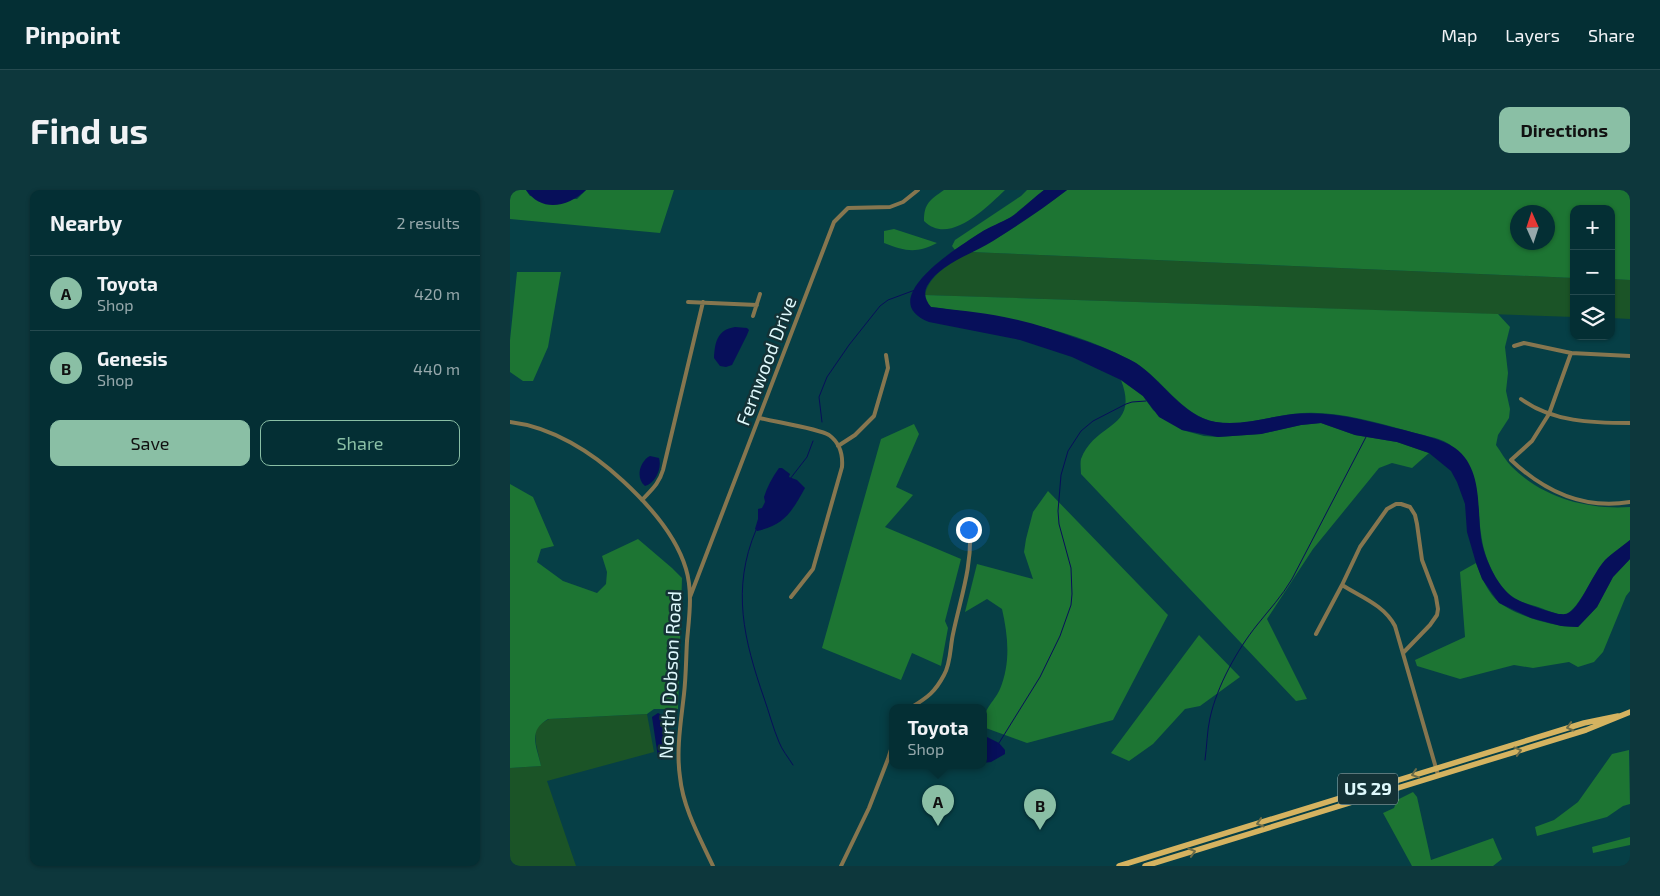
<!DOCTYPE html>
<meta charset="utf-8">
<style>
:root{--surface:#042f34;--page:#0d373c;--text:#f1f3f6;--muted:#97a9ac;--line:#254a4f;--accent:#8abfa5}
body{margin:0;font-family:"Exo 2",sans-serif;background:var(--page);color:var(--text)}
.controls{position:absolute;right:15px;top:15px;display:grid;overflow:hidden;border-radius:10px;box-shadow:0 1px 4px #0004}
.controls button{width:45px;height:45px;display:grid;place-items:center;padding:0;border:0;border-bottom:1px solid var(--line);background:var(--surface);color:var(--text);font:25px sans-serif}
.compass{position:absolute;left:1000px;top:15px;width:45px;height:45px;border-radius:50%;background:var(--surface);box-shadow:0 1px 4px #0004;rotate:357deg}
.you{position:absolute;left:458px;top:339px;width:18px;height:18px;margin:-12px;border:4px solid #fff;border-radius:50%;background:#1a73e8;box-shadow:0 0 0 8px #1a73e833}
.badge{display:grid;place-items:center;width:32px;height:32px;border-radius:50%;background:var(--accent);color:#111;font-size:16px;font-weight:700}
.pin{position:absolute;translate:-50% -41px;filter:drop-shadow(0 1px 2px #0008)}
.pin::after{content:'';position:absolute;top:26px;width:18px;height:15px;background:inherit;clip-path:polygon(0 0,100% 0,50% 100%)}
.popup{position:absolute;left:379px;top:514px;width:98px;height:65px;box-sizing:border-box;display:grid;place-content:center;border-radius:10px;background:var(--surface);filter:drop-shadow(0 1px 4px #0005);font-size:16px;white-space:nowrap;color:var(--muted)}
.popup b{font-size:19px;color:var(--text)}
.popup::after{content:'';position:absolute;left:50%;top:100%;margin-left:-10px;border:10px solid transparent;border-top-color:var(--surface)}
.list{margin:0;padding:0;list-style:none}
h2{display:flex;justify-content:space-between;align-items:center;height:65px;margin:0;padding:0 20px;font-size:21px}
h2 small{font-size:16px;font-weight:400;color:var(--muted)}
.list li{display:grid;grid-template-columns:32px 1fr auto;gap:15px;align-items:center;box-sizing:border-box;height:75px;padding:0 20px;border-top:1px solid var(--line)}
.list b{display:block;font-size:19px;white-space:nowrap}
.list p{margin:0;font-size:16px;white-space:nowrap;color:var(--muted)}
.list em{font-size:16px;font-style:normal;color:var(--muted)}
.actions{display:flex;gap:10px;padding:15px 20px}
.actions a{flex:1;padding:11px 0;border:1px solid var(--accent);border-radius:10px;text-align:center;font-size:18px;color:var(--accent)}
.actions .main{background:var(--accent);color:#111}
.icon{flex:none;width:28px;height:28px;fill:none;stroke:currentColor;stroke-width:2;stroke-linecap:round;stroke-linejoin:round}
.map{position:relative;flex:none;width:1120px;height:676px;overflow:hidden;border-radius:10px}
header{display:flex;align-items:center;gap:30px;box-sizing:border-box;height:70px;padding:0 25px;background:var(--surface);border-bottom:1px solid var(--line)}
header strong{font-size:24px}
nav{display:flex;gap:28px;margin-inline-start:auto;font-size:18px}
.intro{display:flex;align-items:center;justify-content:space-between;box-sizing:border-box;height:120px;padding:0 30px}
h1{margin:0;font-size:35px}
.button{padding:12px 22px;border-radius:10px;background:var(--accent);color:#111;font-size:18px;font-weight:700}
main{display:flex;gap:30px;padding:0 30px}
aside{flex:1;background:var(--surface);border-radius:10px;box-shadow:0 1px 4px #0004}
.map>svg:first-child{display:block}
.green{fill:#1b5427}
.forest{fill:#1d7533;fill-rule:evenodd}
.water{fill:#070f5a}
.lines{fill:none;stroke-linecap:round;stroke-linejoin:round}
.stream{stroke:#070f5a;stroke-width:1}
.minor{stroke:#86764f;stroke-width:4}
.primary{stroke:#d5b360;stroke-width:5.5}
.oneway{stroke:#6b6c49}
.labels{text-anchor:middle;stroke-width:5;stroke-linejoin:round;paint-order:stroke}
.shield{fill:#143236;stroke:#a2bdc1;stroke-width:1}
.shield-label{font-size:18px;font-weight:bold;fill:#dff9fc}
.street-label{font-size:19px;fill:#dff9fc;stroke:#143236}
</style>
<header>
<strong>Pinpoint</strong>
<nav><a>Map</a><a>Layers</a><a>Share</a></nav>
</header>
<div class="intro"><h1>Find us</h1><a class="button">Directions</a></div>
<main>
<aside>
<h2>Nearby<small>2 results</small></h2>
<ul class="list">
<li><span class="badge">A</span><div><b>Toyota</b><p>Shop</p></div><em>420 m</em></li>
<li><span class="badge">B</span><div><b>Genesis</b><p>Shop</p></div><em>440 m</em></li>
</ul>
<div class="actions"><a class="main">Save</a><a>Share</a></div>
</aside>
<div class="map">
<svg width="1120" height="676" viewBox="0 0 1120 676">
<rect width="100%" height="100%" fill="#063f46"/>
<path class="green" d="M 461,62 L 1064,88 L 1064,127 L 415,105 C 419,84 444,71 461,62 Z
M 1101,89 L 1120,90 L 1120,129 L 1101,128 Z
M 137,524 L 144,562 L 37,591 L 66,676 L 0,676 L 0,578 L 31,576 L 26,554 L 25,540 L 30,534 L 39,529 Z"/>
<path class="forest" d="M 0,0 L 16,0 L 20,6 L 67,9 L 76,0 L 164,0 L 150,43 L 0,29 Z
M 434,0 L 495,0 C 476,18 439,56 414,31 C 414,13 420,10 434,0 Z
M 517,0 L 534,0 L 500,28 L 470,43 L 445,60 L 442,56 L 445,50 L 511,6 Z
M 557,0 L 1120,0 L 1120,90 L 1101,89 L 1101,19 L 1064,19 L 1064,88 L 461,62 C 495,45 527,23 557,0 ZM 1008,22 L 1038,22 L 1038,52 L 1008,52 Z
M 384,39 L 427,53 C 406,64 395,61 374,53 L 374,41 Z
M 7,82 L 51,82 L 38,157 L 23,191 L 13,191 L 0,182 L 0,150 Z
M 415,105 L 988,124 L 1000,137 L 995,157 L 998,183 L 996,201 L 1000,219 L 999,228 L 988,245 L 986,255 C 991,262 996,271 1002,277 C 1033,308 1078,320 1120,317 L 1120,350 C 1112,357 1102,363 1095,371 C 1082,385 1071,417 1055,425 C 1044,424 1035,419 1025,416 C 1018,414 1010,412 1003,407 C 987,396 975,369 972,350 C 965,313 974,279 939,254 C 928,247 911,245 898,241 C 860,231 822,219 782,224 C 757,227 730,237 705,232 C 671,225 652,188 624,172 C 561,138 491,126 421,117 L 416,112 Z
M 611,190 L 633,206 L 643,220 L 672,240 L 694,246 L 708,247 L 751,244 L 791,235 L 811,233 L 845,245 L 887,252 L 919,263 L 902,278 L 882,273 L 869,278 L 803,359 L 757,429 L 797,509 L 786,511 L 571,284 C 571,280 570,273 571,269 C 585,231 630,240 611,190 Z
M 404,234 L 409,244 L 386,297 L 403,305 L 375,337 L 451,369 L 435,431 L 438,438 L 431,476 L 402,463 L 391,490 L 312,458 L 371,249 Z
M 0,294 L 23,307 L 44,356 L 31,359 L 27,372 L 53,391 L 87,403 L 96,394 L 97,382 L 92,366 L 128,349 L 162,378 L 172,388 L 168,519 L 144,519 L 137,524 L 38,529 C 17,541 27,557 31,576 L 0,578 Z
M 538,301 L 658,425 L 603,530 L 517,553 L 473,537 C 473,518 483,514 490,499 C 501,472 498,446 492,419 L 477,409 L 455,422 L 467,374 L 523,389 L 514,362 L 516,349 L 523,322 Z
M 1120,369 L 1120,401 L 1116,406 L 1093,462 L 1084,472 L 1068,477 L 1059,472 L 1023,478 L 1004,475 L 950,489 L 907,476 L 905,470 L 955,447 L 950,382 L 966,373 C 971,386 978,404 990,413 C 1007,426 1047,438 1068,437 L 1087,417 L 1103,387 Z
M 689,445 L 730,487 L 690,516 L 675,519 L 643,554 L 619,571 L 601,563 Z
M 1119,560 L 1120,614 L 1113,616 L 1097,627 L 1027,646 L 1025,637 L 1044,630 L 1068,612 L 1102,564 Z
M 903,602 L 907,607 L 921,670 L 983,648 L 992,669 L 983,676 L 902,676 L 873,623 L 884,618 L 887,610 Z
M 1120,647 L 1120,655 L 1083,663 L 1082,657 Z"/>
<path class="water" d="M 16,0 L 76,0 C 58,17 32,23 16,0 Z
M 534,0 L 557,0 C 534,18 508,35 483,51 C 463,64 430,73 417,96 C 413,104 416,111 421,117 C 445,120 470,122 494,127 C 520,132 544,140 569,149 C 588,155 608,163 626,173 C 652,190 673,227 706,232 C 732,236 758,227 783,224 C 821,220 858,231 894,240 C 911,245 930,248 945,258 C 973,278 967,319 971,348 C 974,367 986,394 1001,406 C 1010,413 1037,421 1048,424 C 1053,424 1056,425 1060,422 C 1071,415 1083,383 1095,370 C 1102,363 1112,357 1120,350 L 1120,369 L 1103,387 L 1087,417 L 1068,437 L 1051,436 L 1021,428 L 989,413 L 972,389 L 966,373 L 957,342 L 955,314 L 947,292 L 941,281 L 919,263 L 887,252 L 845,245 L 811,233 L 791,235 L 751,244 L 708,247 L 672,240 L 649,227 L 633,206 L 611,190 L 562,167 L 510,150 L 419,132 C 363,110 448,57 470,43 C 480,36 491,33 501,27 C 513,19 523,8 534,0 Z
M 225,137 L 237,138 L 239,140 L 237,145 L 222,175 L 216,177 L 210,176 L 204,168 C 205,152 207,140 225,137 Z
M 140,266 L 149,268 C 152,278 146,293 135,296 C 125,288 130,271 140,266 Z
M 269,278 L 272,278 L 280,284 L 279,287 L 287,290 L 295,298 C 282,321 275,335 247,341 L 245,339 L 248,329 L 248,319 L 252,318 L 255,312 L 254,307 C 257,297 262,288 269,278 Z
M 148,523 L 154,526 C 156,539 160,559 152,570 L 148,567 L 142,527 Z
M 473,545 L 489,553 L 495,560 L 495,564 L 481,572 L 473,573 Z"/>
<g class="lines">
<path class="stream" d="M 312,232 L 309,207 L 317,187 L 339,155 L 370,116 L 378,110 L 405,100
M 280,289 L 297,267 L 303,251
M 246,340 C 221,399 234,450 254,508 C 259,522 263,538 269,552 C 272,560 278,567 283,575
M 489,553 L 530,487 L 550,446 L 561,415 L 562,404 L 561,378 L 549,334 L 548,321 L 551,285 L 558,261 L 571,241 L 583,231 L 616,214 L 622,212 L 636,211
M 695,570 C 697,556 697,541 700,528 C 707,496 727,460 747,435 C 759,420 772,406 782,389 L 856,247"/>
<path class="minor" d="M 178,112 L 247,115
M 243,126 L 250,104
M 1004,156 L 1014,153 L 1061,163 L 1120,166
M 1061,163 L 1039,224 L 1022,251 L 1001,270 C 1034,301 1073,320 1120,312
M 1011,209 C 1042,232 1083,233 1120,233
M 250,228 C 265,232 307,238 319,245 C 330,253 333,264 332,277 L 303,379 L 281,407
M 0,232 C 42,237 82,262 113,291 C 138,314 166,345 176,379 C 183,402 179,428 177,451 C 176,469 176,487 174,504 C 171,531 166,560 170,587 C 173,618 190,648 203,676
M 328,256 L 345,245 L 364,226 L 378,178 L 376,165
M 132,310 C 141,300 149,294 153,280 L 193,112
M 180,407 L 324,32 L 338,18 L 380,17 L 393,12 L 408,0
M 806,444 L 832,395
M 893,463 L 920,435 L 927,425 L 928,419 L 926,407 L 912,370 L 907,334 L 905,325 L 900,317 L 891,314 L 886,314 L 877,319 L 850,357 L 832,395 C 851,407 874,415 885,436 L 928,585
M 402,517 C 418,507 425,502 434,485 C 441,473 440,457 443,444 C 451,406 462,378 460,338
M 331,676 L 359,618 L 378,569 L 383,553"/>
<path class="primary" d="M 609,676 L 1074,533 L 1108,526
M 635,676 L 1076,540 L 1120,522"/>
</g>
<defs><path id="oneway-chevron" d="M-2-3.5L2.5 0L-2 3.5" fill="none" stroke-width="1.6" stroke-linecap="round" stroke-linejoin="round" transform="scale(1.25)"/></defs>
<g class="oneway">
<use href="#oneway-chevron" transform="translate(1060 537) rotate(163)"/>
<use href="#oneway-chevron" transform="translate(1008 561) rotate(-17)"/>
<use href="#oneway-chevron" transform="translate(905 584) rotate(162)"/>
<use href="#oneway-chevron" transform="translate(750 633) rotate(163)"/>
<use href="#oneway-chevron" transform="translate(682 662) rotate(-17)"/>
</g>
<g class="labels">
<rect class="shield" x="828" y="583.5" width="60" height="31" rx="4"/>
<g class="shield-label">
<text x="858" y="605">US 29</text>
</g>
<g class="street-label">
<text transform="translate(256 171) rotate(-69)" y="7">Fernwood Drive</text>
<text transform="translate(160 485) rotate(-87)" y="7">North Dobson Road</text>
</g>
</g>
</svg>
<div class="controls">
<button>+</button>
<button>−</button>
<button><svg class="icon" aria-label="layers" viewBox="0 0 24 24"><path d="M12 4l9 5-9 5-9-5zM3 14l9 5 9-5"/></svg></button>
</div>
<svg class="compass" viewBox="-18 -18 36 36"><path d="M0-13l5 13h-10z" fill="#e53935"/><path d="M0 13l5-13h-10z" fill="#97a9ac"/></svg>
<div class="you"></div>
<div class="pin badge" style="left:428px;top:636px">A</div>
<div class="popup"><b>Toyota</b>Shop</div>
<div class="pin badge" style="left:530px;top:640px">B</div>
</div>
</main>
